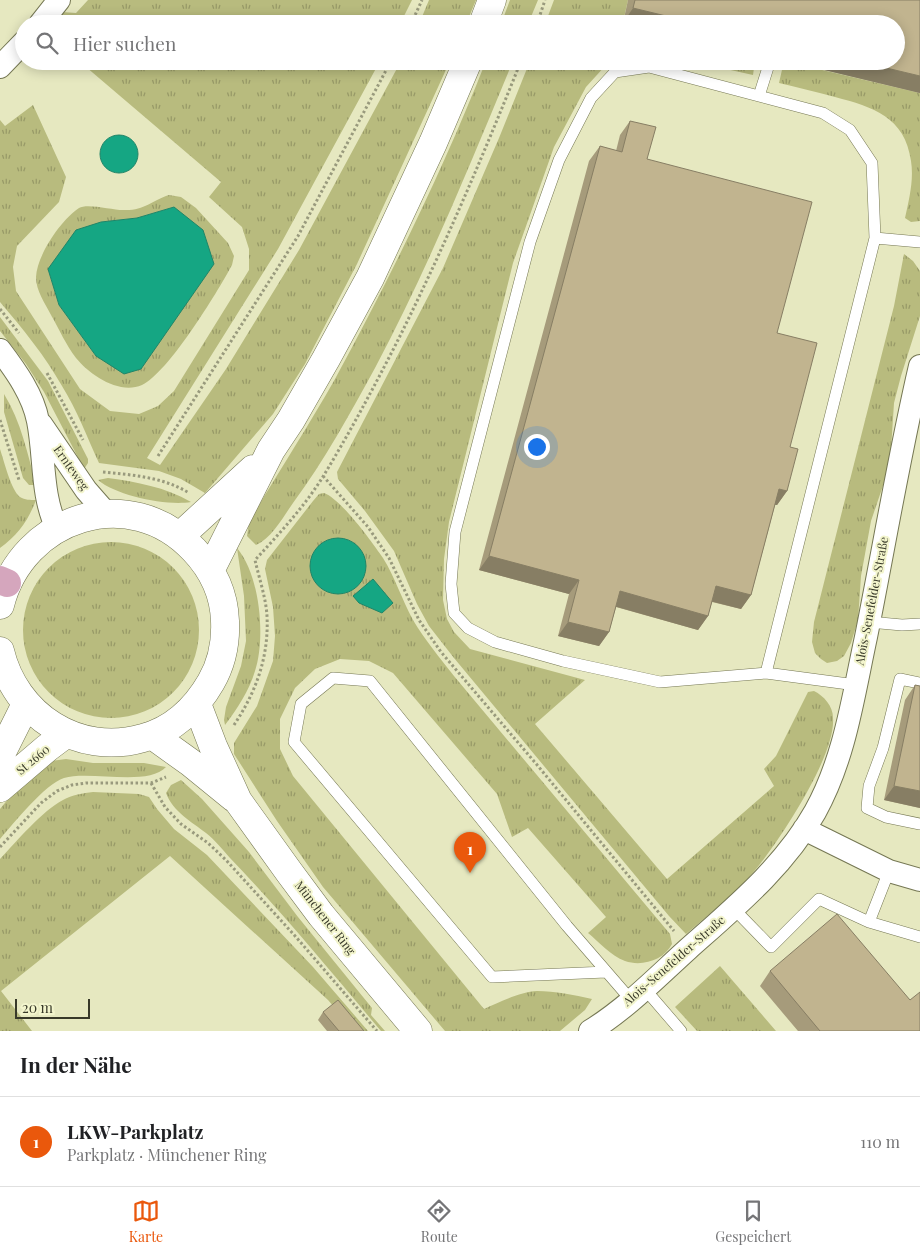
<!DOCTYPE html>
<html lang="de">
<meta charset="utf-8">
<style>
:root{--surface:#fff;--page:#f2f2f2;--text:#202124;--muted:#757577;--line:#e0e0e0;--accent:#ea580c}
body{margin:0;font-family:"Playfair Display",serif;background:var(--page);color:var(--text)}
.scale{position:absolute;left:15px;bottom:12px;width:75px;box-sizing:border-box;padding-left:5px;border:2px solid #383929;border-top:0;font-size:14px;line-height:18px;white-space:nowrap;color:#383929;-webkit-text-stroke:4px #f3f5cd;paint-order:stroke}
.you{position:absolute;left:536px;top:446px;width:18px;height:18px;margin:-12px;border:4px solid #fff;border-radius:50%;background:#1a73e8;box-shadow:0 0 0 8px #1a73e833}
.badge{display:grid;place-items:center;width:32px;height:32px;border-radius:50%;background:var(--accent);color:#fff;font-size:16px;font-weight:700}
.pin{position:absolute;translate:-50% -41px;filter:drop-shadow(0 1px 2px #0008)}
.pin::after{content:'';position:absolute;top:26px;width:18px;height:15px;background:inherit;clip-path:polygon(0 0,100% 0,50% 100%)}
.list{margin:0;padding:0;list-style:none}
h2{display:flex;justify-content:space-between;align-items:center;height:65px;margin:0;padding:0 20px;font-size:21px}
h2 small{font-size:16px;font-weight:400;color:var(--muted)}
.list li{display:grid;grid-template-columns:32px 1fr auto;gap:15px;align-items:center;box-sizing:border-box;height:90px;padding:0 20px;border-top:1px solid var(--line)}
.list b{display:block;font-size:19px;white-space:nowrap}
.list p{margin:0;font-size:16px;white-space:nowrap;color:var(--muted)}
.list em{font-size:16px;font-style:normal;color:var(--muted)}
.icon{flex:none;width:28px;height:28px;fill:none;stroke:currentColor;stroke-width:2;stroke-linecap:round;stroke-linejoin:round}
.map{position:relative;flex:none;width:920px;height:1031px;overflow:hidden}
.search{position:absolute;background:var(--surface);box-shadow:0 2px 12px #0003;left:15px;right:15px;top:15px;height:55px;display:flex;align-items:center;gap:12px;box-sizing:border-box;padding:0 18px;border-radius:28px;color:var(--muted);font-size:19px}
.sheet{height:155px;background:var(--surface)}
nav{display:flex;justify-content:space-around;align-items:center;box-sizing:border-box;height:70px;border-top:1px solid var(--line);background:var(--surface);font-size:14px;color:var(--muted)}
nav a{display:grid;justify-items:center;gap:2px}
nav .on{color:var(--accent)}
.map>svg:first-child{display:block}
.grass{fill:url(#grass-tufts);fill-rule:evenodd}
.water{fill:#15a683;stroke:#208568}
.lines{fill:none;stroke-linecap:round;stroke-linejoin:round}
.service-casing{stroke:#757753;stroke-width:12}
.minor-casing{stroke:#757753;stroke-width:24}
.secondary-casing{stroke:#757753;stroke-width:29}
.primary-casing{stroke:#fff;stroke-width:29}
.path{stroke:#999a7d;stroke-width:3;stroke-dasharray:2.5 2.5;stroke-linecap:butt}
.service{stroke:#fff;stroke-width:11}
.minor{stroke:#fff;stroke-width:22}
.secondary{stroke:#fff;stroke-width:28}
.primary{stroke:#d5a6bd;stroke-width:28}
.wall{fill:#a69b7b}
.shaded-wall{fill:#877e64}
.building{fill:#c1b48f;stroke:#877e64}
.labels{text-anchor:middle;stroke-width:4;stroke-linejoin:round;paint-order:stroke}
.street-label{font-size:12px;fill:#383929;stroke:#f3f5cd}
</style>
<div class="map">
<svg width="920" height="1031" viewBox="0 0 920 1031">
<defs>
<pattern id="grass-tufts" width="24" height="20" patternUnits="userSpaceOnUse" patternTransform="scale(1.25)"><rect width="24" height="20" fill="#b8bb7e"/><path d="M3 7l-1-3M5 7V3M7 7l1-3M15 17l-1-3M17 17v-4M19 17l1-3" fill="none" stroke="#979967"/></pattern>
</defs>
<rect width="100%" height="100%" fill="#e6e8c0"/>
<path class="grass" d="M 88,0 L 412,0 L 400,24 L 52,24 L 62,12 L 76,13 Z
M 429,0 L 476,0 L 466,24 L 419,24 Z
M 510,0 L 538,0 L 528,24 L 501,24 Z
M 554,0 L 628,0 L 623,22 L 628,24 L 545,24 Z
M 79,61 L 380,61 L 278,249 L 147,458 L 160,465 L 226,369 L 299,250 L 401,61 L 450,61 L 357,264 L 305,364 L 273,414 L 205,493 L 181,479 L 159,471 L 99,463 C 87,437 77,410 62,386 C 45,356 23,329 0,302 L 0,120 L 5,126 L 33,105 L 66,177 L 59,202 L 17,246 L 13,267 L 16,291 L 80,389 L 110,411 L 139,414 L 158,406 L 174,391 L 249,270 L 249,249 L 242,227 L 209,197 L 221,182 Z
M 486,61 L 513,61 C 470,165 428,268 375,368 C 350,414 324,461 293,503 C 283,517 272,538 256,545 L 247,536 L 249,522 C 277,474 308,427 335,379 C 391,276 443,170 486,61 Z
M 530,61 L 614,61 L 606,65 L 586,87 L 554,147 L 513,263 L 449,522 L 444,559 L 443,600 L 447,619 L 454,632 L 470,649 L 585,680 L 535,724 L 667,879 L 774,786 L 764,769 L 776,756 L 808,692 L 814,691 C 824,696 833,706 833,718 C 836,755 780,840 756,869 C 736,894 710,913 686,934 L 669,916 L 454,658 L 429,626 L 417,604 L 394,551 L 365,511 L 338,479 L 337,472 L 443,268 L 499,138 Z
M 690,61 L 755,61 L 753,75 Z
M 784,61 L 920,93 L 920,221 L 911,222 L 905,218 C 909,200 914,180 911,161 C 905,117 873,107 835,97 C 816,92 797,87 779,83 Z
M 169,195 L 181,197 L 196,208 L 228,243 L 234,256 L 232,265 C 217,293 168,373 142,385 C 119,395 90,375 76,358 C 66,345 59,329 51,315 C 45,303 36,291 36,277 C 37,255 61,220 79,208 C 87,203 112,210 123,210 C 144,211 151,201 169,195 ZM 174,207 L 96,356 L 59,305 L 48,269 L 101,222 L 137,218 Z
M 904,254 L 913,261 L 920,271 L 920,316 L 901,376 L 894,403 L 890,465 L 871,521 L 861,576 L 858,620 L 851,643 L 844,656 L 837,661 L 827,663 L 821,659 L 815,653 L 812,642 L 814,622 L 894,306 Z
M 0,317 L 48,381 L 88,459 L 88,463 L 84,469 L 44,392 L 26,364 L 0,331 Z
M 4,394 C 21,421 28,455 36,485 L 29,485 L 23,478 L 4,412 Z
M 0,449 C 4,461 11,490 20,497 C 25,500 30,500 36,500 C 28,521 18,535 0,548 Z
M 108,478 C 137,482 165,487 191,502 C 166,506 117,496 98,480 Z
M 324,493 C 341,499 372,542 383,558 C 395,577 402,600 413,620 C 425,640 440,658 454,676 L 670,934 L 672,944 C 664,960 642,967 625,961 C 611,956 599,942 588,933 L 606,917 L 528,828 L 512,837 L 497,794 L 393,673 L 369,661 L 340,659 L 315,669 L 295,688 L 280,719 L 280,749 L 293,776 L 484,1009 C 499,1002 520,992 537,991 C 555,991 574,995 592,999 L 585,1010 L 560,1031 L 445,1031 L 323,887 L 277,821 L 234,754 L 234,743 L 257,706 L 273,661 L 275,636 L 273,607 L 265,569 L 267,560 L 313,501 L 319,494 Z
M23 630a88 88 0 1 1 176 0a88 88 0 1 1-176 0Z
M 237,548 C 260,575 266,638 255,671 C 249,691 237,709 225,725 L 224,720 L 226,707 L 241,666 L 246,641 L 244,596 Z
M 66,759 L 93,763 L 144,763 L 166,767 C 148,787 89,770 64,778 C 45,784 14,823 0,839 L 0,809 L 13,793 L 51,761 Z
M 181,780 L 202,799 L 249,852 L 298,917 L 372,1008 L 371,1015 L 385,1031 L 381,1031 C 332,973 283,913 230,858 C 223,850 215,840 206,833 C 192,822 173,812 166,793 L 171,785 Z
M 93,792 L 139,794 L 149,797 L 157,809 L 174,829 L 207,855 L 313,967 L 368,1031 L 355,1031 L 328,1000 L 170,856 L 1,991 L 32,1031 L 0,1031 L 0,859 C 17,841 42,811 63,800 C 72,795 83,793 93,792 Z
M 720,966 L 776,1031 L 697,1031 L 675,1007 Z"/>
<path class="water" d="M100 154a19 19 0 1 1 38 0a19 19 0 1 1-38 0Z
M 174,207 L 203,230 L 214,264 L 141,369 L 124,374 L 96,356 L 59,305 L 48,269 L 76,230 L 101,222 L 137,218 Z
M310 566a28 28 0 1 1 56 0a28 28 0 1 1-56 0Z
M 373,579 L 393,603 L 382,613 L 359,603 L 353,596 Z"/>
<g class="lines">
<defs>
<path id="service" d="M 759,96 L 770,61
M 869,622 L 902,625 L 920,624
M 766,673 L 660,682 L 563,661 L 495,642 L 468,628 L 454,613 L 451,584 L 455,532 L 530,242 L 559,160 L 591,98 L 615,72 L 649,67 L 823,113 L 850,130 L 872,163 L 875,238
M 920,683 L 900,679 L 883,748 L 869,786 L 867,808 L 886,817 L 920,824
M 856,685 L 766,673 L 875,238 L 920,242
M 734,909 L 771,947 L 819,899 L 869,922 L 920,937
M 869,922 L 889,871
M 606,972 L 492,977 L 294,742 L 301,704 L 333,678 L 370,681 L 567,926 L 631,1000
M 644,988 L 681,1031"/>
<path id="minor" d="M 40,24 L 59,0
M 0,67 L 24,42
M 0,350 C 16,371 33,395 38,421 C 45,456 41,496 57,528
M 41,424 L 86,490 L 107,514
M 804,829 L 889,871 L 920,880
M 590,1031 C 626,1009 657,977 688,949 C 734,908 784,867 815,812 C 845,758 853,697 866,637 C 884,547 899,456 920,366"/>
<path id="secondary" d="M 483,24 L 492,0
M 180,536 L 253,469
M 211,569 L 271,450 L 291,420 L 326,359 L 370,278 L 433,143 L 468,61
M 0,605 C 22,517 130,481 194,550 C 213,570 224,592 225,621 C 226,642 222,663 211,682 C 196,708 173,730 143,738 C 78,757 15,715 0,651
M 197,704 L 213,746 L 238,801 L 289,872 L 321,915 L 418,1031
M 152,735 L 191,763 L 234,798
M 0,756 L 26,704
M 0,788 L 47,748 L 67,733"/>
<path id="primary" d="M 0,580 L 7,583"/>
</defs>
<use href="#service" class="service-casing"/>
<use href="#minor" class="minor-casing"/>
<use href="#secondary" class="secondary-casing"/>
<use href="#primary" class="primary-casing"/>
<path class="path" d="M 411,24 L 422,0
M 537,24 L 545,0
M 0,309 L 19,333
M 47,373 L 83,440
M 0,420 L 19,480
M 158,456 L 298,236 L 391,61
M 103,472 C 133,475 163,477 189,493
M 323,476 L 368,527 L 389,558 L 419,620 L 441,652 L 538,766 L 674,931
M 234,725 C 256,692 269,657 267,616 C 266,598 259,578 255,560 C 279,534 305,506 324,475 C 350,432 374,387 397,342 C 443,250 483,156 521,61
M 151,783 L 165,807 L 181,824 L 208,843 L 226,860 L 296,937 L 377,1031
M 0,847 L 41,803 L 57,791 L 72,785 L 86,783 L 151,783 L 166,777"/>
<use href="#service" class="service"/>
<use href="#minor" class="minor"/>
<use href="#secondary" class="secondary"/>
<use href="#primary" class="primary"/>
</g>
<path class="wall" d="M 628,0 L 919,0 L 920,93 L 787,61 L 896,61 L 896,24 L 623,23 Z
M 630,121 L 647,159 L 777,333 L 790,447 L 787,491 L 777,505 L 775,505 L 751,595 L 741,609 L 712,602 L 708,616 L 698,630 L 616,607 L 609,632 L 599,646 L 558,636 L 569,594 L 479,570 L 589,161 L 600,146 L 616,151 L 620,135 Z
M 915,685 L 920,686 L 920,808 L 884,800 L 905,700 Z
M 770,971 L 910,1000 L 920,1031 L 798,1031 L 760,986 Z
M 323,1012 L 364,1031 L 327,1031 L 318,1020 Z"/>
<path class="shaded-wall" d="M 633,8 L 699,24 L 628,24 L 623,23 Z
M 787,61 L 857,61 L 920,76 L 920,93 Z
M 779,489 L 787,491 L 777,505 L 769,503 Z
M 489,556 L 579,580 L 569,594 L 479,570 Z
M 716,586 L 751,595 L 741,609 L 706,600 Z
M 620,591 L 708,616 L 698,630 L 610,605 Z
M 568,622 L 609,632 L 599,646 L 558,636 Z
M 894,786 L 920,791 L 920,808 L 884,800 Z"/>
<path class="building" d="M 635,0 L 920,0 L 920,76 L 857,61 L 896,61 L 896,24 L 699,24 L 633,8 Z
M 630,121 L 656,127 L 647,159 L 812,202 L 777,333 L 817,343 L 790,447 L 798,449 L 787,491 L 779,489 L 751,595 L 716,586 L 708,616 L 620,591 L 609,632 L 568,622 L 579,580 L 489,556 L 600,146 L 622,152 Z
M 915,685 L 920,686 L 920,791 L 894,786 Z
M 837,914 L 910,1000 L 920,992 L 920,1031 L 820,1031 L 770,971 Z
M 338,1000 L 364,1031 L 339,1031 L 323,1012 Z"/>
<g class="labels">
<g class="street-label">
<text transform="translate(71 468) rotate(55)" y="4">Ernteweg</text>
<text transform="translate(872 601) rotate(-79)" y="4">Alois-Senefelder-Straße</text>
<text transform="translate(33 760) rotate(-40)" y="4">St 2660</text>
<text transform="translate(325 918) rotate(52)" y="4">Münchener Ring</text>
<text transform="translate(674 961) rotate(-41)" y="4">Alois-Senefelder-Straße</text>
</g>
</g>
</svg>
<div class="scale">20 m</div>
<div class="you"></div>
<div class="pin badge" style="left:470px;top:873px">1</div>
<div class="search"><svg class="icon" aria-label="search" viewBox="0 0 24 24"><circle cx="10" cy="10" r="6"/><path d="M15 15l6 6"/></svg>Hier suchen</div>
</div>
<section class="sheet">
<h2>In der Nähe<small></small></h2>
<ul class="list">
<li><span class="badge">1</span><div><b>LKW-Parkplatz</b><p>Parkplatz · Münchener Ring</p></div><em>110 m</em></li>
</ul>
</section>
<nav>
<a class="on"><svg class="icon" aria-label="map" viewBox="0 0 24 24"><path d="M3 6l6-2 6 2 6-2v14l-6 2-6-2-6 2zM9 4v14M15 6v14"/></svg>Karte</a>
<a><svg class="icon" aria-label="directions" viewBox="0 0 24 24"><path d="M12 3l9 9-9 9-9-9zM9 14v-3h6M13 9l2 2-2 2"/></svg>Route</a>
<a><svg class="icon" aria-label="saved" viewBox="0 0 24 24"><path d="M7 4h10v16l-5-4-5 4z"/></svg>Gespeichert</a>
</nav>
